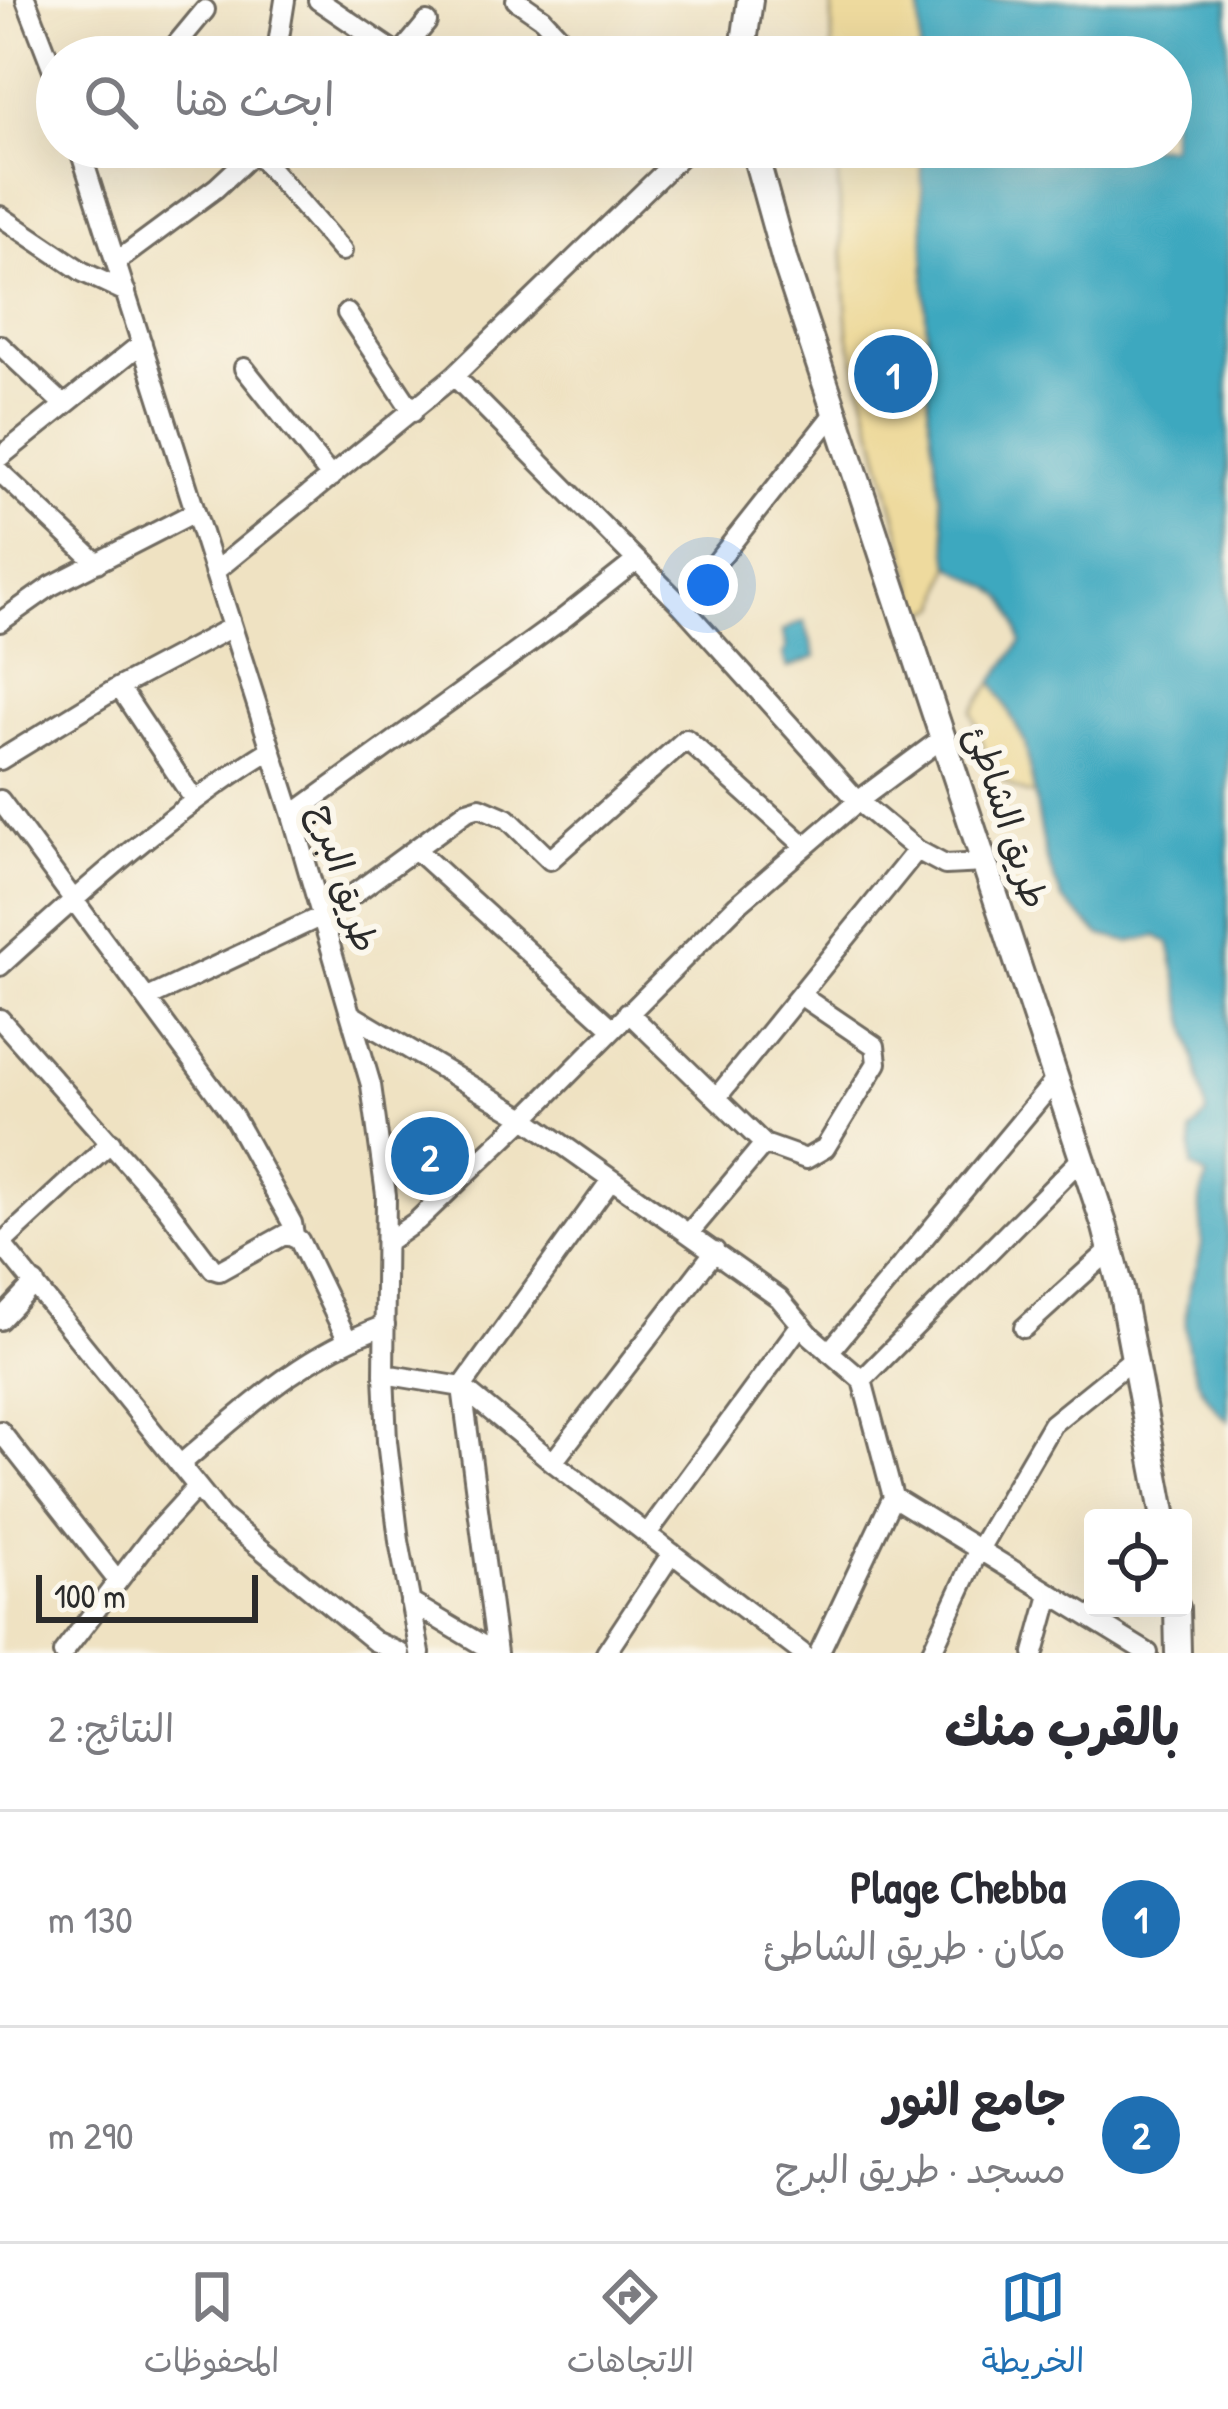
<!DOCTYPE html>
<html lang="ar">
<meta charset="utf-8">
<style>
:root{--surface:#fff;--page:#f2f2f3;--text:#2b2b33;--muted:#7c7c81;--line:#e1e1e2;--accent:#1f6fb2}
body{margin:0;font-family:"Patrick Hand","Playpen Sans Arabic",sans-serif;background:var(--page);color:var(--text);direction:rtl}
.controls{position:absolute;right:36px;bottom:36px;display:grid;overflow:hidden;border-radius:12px;box-shadow:0 12px 48px #0002}
.controls button{width:108px;height:108px;display:grid;place-items:center;padding:0;border:0;border-bottom:3px solid var(--line);background:var(--surface);color:var(--text);font:60px sans-serif}
.scale{position:absolute;left:36px;bottom:30px;width:222px;box-sizing:border-box;padding-left:12px;border:6px solid #2b2b2b;border-top:0;font-size:33px;line-height:42px;white-space:nowrap;color:#2b2b2b;-webkit-text-stroke:9px #fbf7ec;paint-order:stroke}
.you{position:absolute;left:708px;top:585px;width:42px;height:42px;margin:-30px;border:9px solid #fff;border-radius:50%;background:#1a73e8;box-shadow:0 0 0 18px #1a73e833}
.badge{display:grid;place-items:center;width:78px;height:78px;border-radius:50%;background:var(--accent);color:#fff;font-size:39px;font-weight:700}
.pin{position:absolute;translate:-50% -50%;border:6px solid #fff;box-shadow:0 3px 12px #0006}
.list{margin:0;padding:0;list-style:none}
h2{display:flex;justify-content:space-between;align-items:center;height:156px;margin:0;padding:0 48px;font-size:51px}
h2 small{font-size:39px;font-weight:400;color:var(--muted)}
.list li{display:grid;grid-template-columns:78px 1fr auto;gap:36px;align-items:center;box-sizing:border-box;height:216px;padding:0 48px;border-top:3px solid var(--line)}
.list b{display:block;font-size:45px;white-space:nowrap}
.list p{margin:0;font-size:39px;white-space:nowrap;color:var(--muted)}
.list em{font-size:39px;font-style:normal;color:var(--muted)}
.icon{flex:none;width:66px;height:66px;fill:none;stroke:currentColor;stroke-width:2;stroke-linecap:round;stroke-linejoin:round}
.map{position:relative;flex:none;width:1228px;height:1653px;overflow:hidden;direction:ltr}
.search{position:absolute;background:var(--surface);box-shadow:0 12px 48px #0002;left:36px;right:36px;top:36px;height:132px;display:flex;align-items:center;gap:30px;box-sizing:border-box;padding:0 42px;border-radius:66px;color:var(--muted);font-size:45px}
.sheet{height:588px;background:var(--surface)}
nav{display:flex;justify-content:space-around;align-items:center;box-sizing:border-box;height:168px;border-top:3px solid var(--line);background:var(--surface);font-size:33px;color:var(--muted)}
nav a{display:grid;justify-items:center;gap:6px}
nav .on{color:var(--accent)}
.map>svg:first-child{display:block}
.sand{fill:#eeda9e;stroke:#8c8264;stroke-width:3}
.water{fill:#3ea8bf;stroke:#346a75;stroke-width:3}
.lines{fill:none;stroke-linecap:round;stroke-linejoin:round}
.minor-casing{stroke:#706b60;stroke-width:24}
.major-casing{stroke:#706b60;stroke-width:30}
.minor{stroke:#fff;stroke-width:18}
.major{stroke:#fff;stroke-width:24}
.labels{text-anchor:middle;stroke-width:12;stroke-linejoin:round;paint-order:stroke}
.street-label{font-size:36px;fill:#2b2b2b;stroke:#fbf7ec}
</style>
<div class="map">
<svg width="1228" height="1653" viewBox="0 0 1228 1653">
<rect width="100%" height="100%" fill="#fbf7ec"/>
<filter id="ink" filterUnits="userSpaceOnUse"><feTurbulence type="fractalNoise" baseFrequency=".00833" numOctaves="2"/><feDisplacementMap in="SourceGraphic" scale="24" xChannelSelector="R" yChannelSelector="G"/><feConvolveMatrix kernelMatrix="1 2 1 2 8 2 1 2 1" color-interpolation-filters="sRGB"/></filter>
<filter id="wash" filterUnits="userSpaceOnUse"><feTurbulence type="fractalNoise" baseFrequency=".004" numOctaves="4" result="noise"/><feDisplacementMap in="SourceGraphic" scale="48" xChannelSelector="R" yChannelSelector="G"/><feGaussianBlur stdDeviation="2.7" result="paint"/><feColorMatrix in="noise" values="0 0 0 0 0 0 0 0 0 0 0 0 0 0 0 0 0 1.4 0 .05"/><feComposite in="paint" operator="in"/></filter>
<g filter="url(#wash)">
<rect width="100%" height="100%" fill="#efe2c2"/>
<path class="sand" d="M 832,0 L 920,0 L 920,57 L 832,57 Z
M 836,147 L 921,147 L 929,413 L 950,565 L 940,606 L 922,615 L 848,335 Z
M 993,682 L 1025,742 L 1035,795 C 987,785 986,753 972,711 Z"/>
<path class="water" d="M 920,0 L 1228,0 L 1228,1421 C 1192,1388 1180,1341 1188,1294 C 1192,1276 1202,1258 1202,1240 C 1202,1211 1194,1206 1208,1177 L 1192,1167 L 1191,1132 L 1207,1114 L 1169,943 L 1157,936 L 1129,942 L 1100,935 L 1062,899 L 1046,858 L 1025,742 L 993,682 L 1021,642 C 1009,583 994,594 950,565 L 929,413 L 921,147 L 1171,147 L 1171,57 L 920,57 Z
M 804,621 L 816,657 L 787,668 L 783,655 L 787,648 L 782,631 Z"/>
</g>
<g filter="url(#ink)">
<g class="lines">
<defs>
<path id="minor" d="M 26,0 L 57,80
M 318,0 L 399,55
M 516,0 L 542,18 L 578,57
M 166,57 L 205,10
M 276,57 L 285,0
M 398,57 L 427,22
M 79,147 L 292,815 L 371,1085 L 386,1195 L 384,1374 L 387,1441 L 399,1541 L 420,1653
M 255,151 L 342,251
M 0,216 L 83,272 L 126,292
M 116,262 L 216,188 L 260,147
M 347,313 L 413,412
M 0,345 L 63,404
M 244,368 L 331,477
M 454,376 L 682,606 L 858,801 L 917,850 L 945,865 L 985,863
M 0,457 L 142,343
M 0,472 L 97,563
M 214,572 L 454,376 L 690,147
M 682,606 L 836,411
M 0,622 L 51,586 L 195,512
M 119,687 L 230,628
M 0,760 L 119,687 L 195,801
M 0,800 L 233,1116 L 292,1223 L 294,1235
M 292,815 L 564,618 L 636,561
M 415,849 L 612,1028
M 0,966 C 85,889 172,810 270,750
M 148,998 L 328,913 L 467,811 L 480,807 L 508,819 L 550,860 L 686,739 L 805,846
M 628,1012 L 764,1144 L 806,1159 L 825,1148 L 877,1063 L 875,1046 L 800,995
M 352,1015 L 525,1118 L 779,1298 L 811,1336 L 862,1380 L 893,1497 L 819,1653
M 0,1019 L 164,1204 L 213,1269 L 219,1271 L 286,1234 L 299,1240 L 347,1339
M 717,1097 L 917,850
M 689,1233 L 764,1144
M 0,1242 L 222,1517 L 374,1641 L 400,1653
M 387,1242 L 417,1221 L 525,1118 L 737,905 L 858,801 L 944,737
M 1,1244 L 111,1142
M 0,1320 L 35,1283
M 1024,1328 L 1111,1249
M 829,1352 L 1057,1078
M 384,1374 L 462,1387 L 553,1462 L 802,1653
M 862,1380 L 1083,1157
M 0,1431 L 118,1581
M 553,1462 L 715,1251
M 182,1463 C 250,1405 300,1357 385,1325
M 893,1497 L 1148,1653
M 647,1534 L 801,1324
M 410,1602 L 496,1653
M 63,1653 L 154,1534 L 197,1487
M 497,1653 L 462,1387 L 611,1180
M 606,1653 L 672,1553
M 931,1653 L 978,1551 L 1052,1424 L 1135,1357
M 1034,1653 L 1050,1595"/>
<path id="major" d="M 742,57 L 750,0
M 753,147 L 785,262 L 1105,1227 L 1121,1289 L 1164,1518
M 1177,1608 L 1178,1653"/>
</defs>
<use href="#minor" class="minor-casing"/>
<use href="#major" class="major-casing"/>
<use href="#minor" class="minor"/>
<use href="#major" class="major"/>
</g>
</g>
<g class="labels">
<g class="street-label">
<text transform="translate(1008 817) rotate(72)" y="13">طريق الشاطئ</text>
<text transform="translate(345 878) rotate(73)" y="13">طريق البرج</text>
</g>
</g>
</svg>
<div class="controls">
<button><svg class="icon" aria-label="locate" viewBox="0 0 24 24"><circle cx="12" cy="12" r="6"/><path d="M12 2v4M12 18v4M2 12h4M18 12h4"/></svg></button>
</div>
<div class="scale">100 m</div>
<div class="you"></div>
<div class="pin badge" style="left:893px;top:374px">1</div>
<div class="pin badge" style="left:430px;top:1156px">2</div>
<div class="search"><svg class="icon" aria-label="search" viewBox="0 0 24 24"><circle cx="10" cy="10" r="6"/><path d="M15 15l6 6"/></svg>ابحث هنا</div>
</div>
<section class="sheet">
<h2>بالقرب منك<small>النتائج: 2</small></h2>
<ul class="list">
<li><span class="badge">1</span><div><b>Plage Chebba</b><p>مكان · طريق الشاطئ</p></div><em>130 m</em></li>
<li><span class="badge">2</span><div><b>جامع النور</b><p>مسجد · طريق البرج</p></div><em>290 m</em></li>
</ul>
</section>
<nav>
<a class="on"><svg class="icon" aria-label="map" viewBox="0 0 24 24"><path d="M3 6l6-2 6 2 6-2v14l-6 2-6-2-6 2zM9 4v14M15 6v14"/></svg>الخريطة</a>
<a><svg class="icon" aria-label="directions" viewBox="0 0 24 24"><path d="M12 3l9 9-9 9-9-9zM9 14v-3h6M13 9l2 2-2 2"/></svg>الاتجاهات</a>
<a><svg class="icon" aria-label="saved" viewBox="0 0 24 24"><path d="M7 4h10v16l-5-4-5 4z"/></svg>المحفوظات</a>
</nav>
